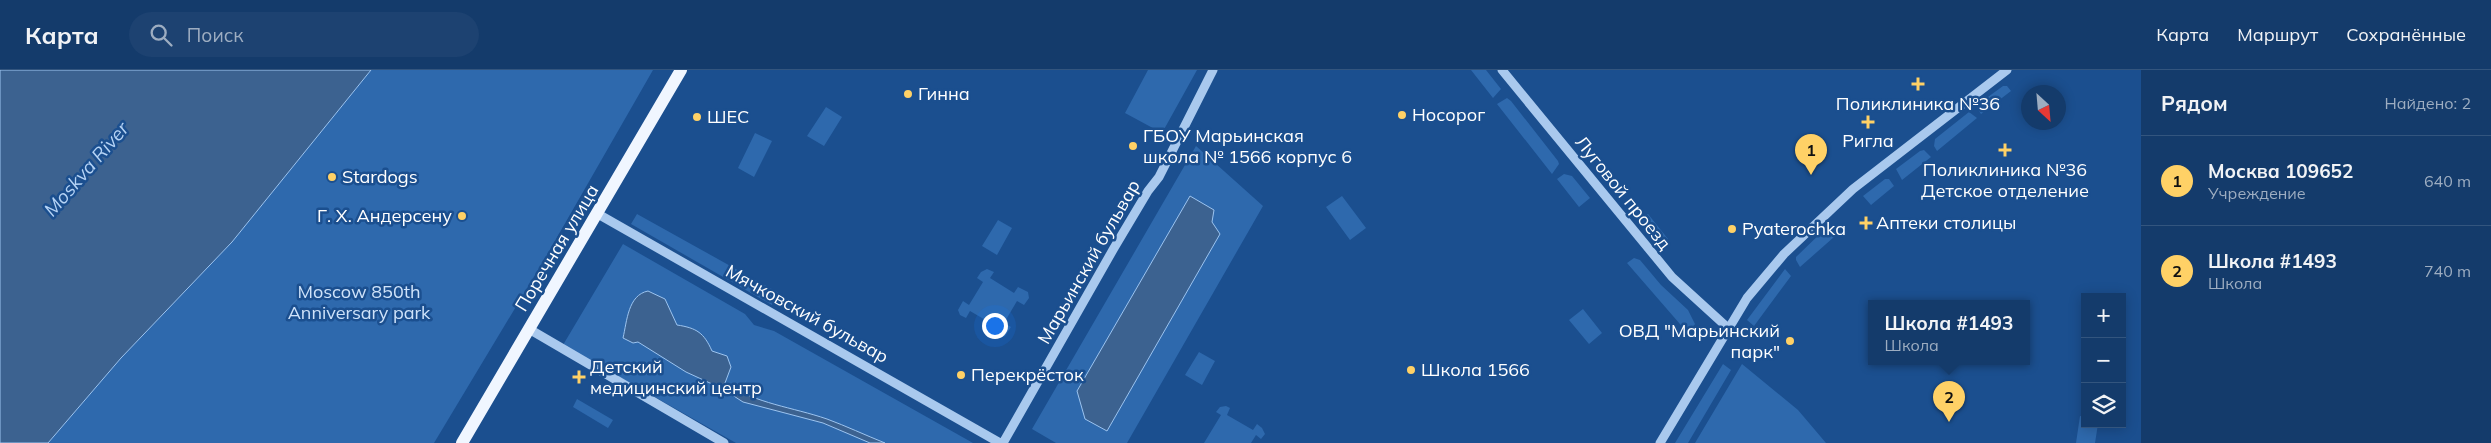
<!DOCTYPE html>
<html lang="ru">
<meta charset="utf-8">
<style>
:root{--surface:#143b6b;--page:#1d4271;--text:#f1f3f6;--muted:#9dadc1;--line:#33557e;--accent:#ffd166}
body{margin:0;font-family:Mulish,sans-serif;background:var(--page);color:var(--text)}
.controls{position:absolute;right:15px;bottom:15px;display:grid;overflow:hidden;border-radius:0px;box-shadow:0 2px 12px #0003}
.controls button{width:45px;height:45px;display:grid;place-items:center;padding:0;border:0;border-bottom:1px solid var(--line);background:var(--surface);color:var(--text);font:25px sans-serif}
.compass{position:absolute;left:2021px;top:15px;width:45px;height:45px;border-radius:50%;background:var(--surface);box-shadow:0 2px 12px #0003;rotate:154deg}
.you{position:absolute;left:994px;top:255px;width:18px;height:18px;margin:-12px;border:4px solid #fff;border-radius:50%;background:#1a73e8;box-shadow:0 0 0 8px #1a73e833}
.badge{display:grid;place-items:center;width:32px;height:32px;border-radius:50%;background:var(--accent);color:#111;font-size:16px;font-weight:700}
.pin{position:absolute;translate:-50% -41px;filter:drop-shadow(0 1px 2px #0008)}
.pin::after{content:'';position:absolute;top:26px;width:18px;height:15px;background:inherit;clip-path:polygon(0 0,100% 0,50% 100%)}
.popup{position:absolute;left:1868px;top:230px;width:162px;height:65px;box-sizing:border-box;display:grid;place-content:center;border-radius:0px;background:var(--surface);filter:drop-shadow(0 1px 4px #0005);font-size:16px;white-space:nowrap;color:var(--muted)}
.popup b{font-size:19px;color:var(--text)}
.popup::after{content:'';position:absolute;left:50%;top:100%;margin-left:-10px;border:10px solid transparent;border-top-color:var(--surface)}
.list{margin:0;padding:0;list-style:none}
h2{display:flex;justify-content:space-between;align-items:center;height:65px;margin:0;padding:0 20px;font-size:21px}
h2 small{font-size:16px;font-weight:400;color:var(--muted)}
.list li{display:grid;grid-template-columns:32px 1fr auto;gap:15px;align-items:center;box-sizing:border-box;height:90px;padding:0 20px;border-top:1px solid var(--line)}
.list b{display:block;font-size:19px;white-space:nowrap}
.list p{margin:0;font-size:16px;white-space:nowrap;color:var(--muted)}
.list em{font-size:16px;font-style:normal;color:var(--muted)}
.icon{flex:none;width:28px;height:28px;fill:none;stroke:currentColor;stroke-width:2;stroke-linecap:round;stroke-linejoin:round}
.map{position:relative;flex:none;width:2141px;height:373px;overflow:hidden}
header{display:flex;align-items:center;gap:30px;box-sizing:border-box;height:70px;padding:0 25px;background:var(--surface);border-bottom:1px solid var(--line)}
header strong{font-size:24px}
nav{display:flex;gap:28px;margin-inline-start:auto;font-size:18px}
.search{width:350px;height:45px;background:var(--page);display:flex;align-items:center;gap:12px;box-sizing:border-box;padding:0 18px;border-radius:28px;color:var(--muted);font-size:19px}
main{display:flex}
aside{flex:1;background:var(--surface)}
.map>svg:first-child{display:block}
.green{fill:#2e69ad}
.water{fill:#3c6290;stroke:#9cc4f0}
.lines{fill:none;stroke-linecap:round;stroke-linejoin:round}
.minor{stroke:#a9c9ee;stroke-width:9}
.major{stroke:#f0f6ff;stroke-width:12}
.poi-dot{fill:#ffd166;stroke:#1b4f8f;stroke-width:2}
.labels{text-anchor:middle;stroke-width:5;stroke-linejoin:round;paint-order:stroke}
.poi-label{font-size:18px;fill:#fff;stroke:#1b4f8f;text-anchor:start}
.street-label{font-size:18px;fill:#fff;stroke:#1b4f8f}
.park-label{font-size:18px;fill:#cfe3fa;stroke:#1b4f8f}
.water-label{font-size:19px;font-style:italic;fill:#b5d3f5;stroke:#1b4f8f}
</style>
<header>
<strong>Карта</strong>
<div class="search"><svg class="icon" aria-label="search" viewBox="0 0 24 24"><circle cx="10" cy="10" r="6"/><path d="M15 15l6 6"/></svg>Поиск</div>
<nav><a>Карта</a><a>Маршрут</a><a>Сохранённые</a></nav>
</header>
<main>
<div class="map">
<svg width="2141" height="373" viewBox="0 0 2141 373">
<rect width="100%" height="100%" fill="#1b4f8f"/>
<path class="green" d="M 371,0 L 653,0 L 544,190 L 434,373 L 48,373 L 121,288 L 232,172 Z
M 1148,0 L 1197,0 L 1162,63 L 1125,43 Z
M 1471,0 L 1486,0 L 1501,19 L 1493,28 Z
M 2003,16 L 2007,16 L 2011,21 L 1981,44 L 1977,38 L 1977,35 Z
M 1507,28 L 1511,31 L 1558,91 L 1559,94 L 1552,104 L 1497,34 Z
M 826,37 L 842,47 L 824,76 L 807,66 Z
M 1969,42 L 1977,48 L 1937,81 L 1934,76 L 1935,69 Z
M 755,63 L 772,71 L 754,107 L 738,98 Z
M 1196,76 L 1263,136 L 1127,373 L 1056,373 L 1032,359 Z
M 1924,80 L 1931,87 L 1902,110 L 1896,99 L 1920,81 Z
M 1564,104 L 1572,106 L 1590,128 L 1579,137 L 1557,109 Z
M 1885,109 L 1889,109 L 1894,116 L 1871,135 L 1863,126 Z
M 1342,126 L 1366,158 L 1350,170 L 1326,137 Z
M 637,144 L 779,223 L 772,235 L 631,154 Z
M 1648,144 L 1668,169 L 1658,177 L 1641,155 L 1642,148 Z
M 998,150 L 1012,158 L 997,185 L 982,176 Z
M 1826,158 L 1834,167 L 1800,197 L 1796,190 L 1796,187 Z
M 623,174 L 745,244 L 754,255 L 774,261 L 973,373 L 736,373 L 563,275 Z
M 1634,188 L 1640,190 L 1661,215 L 1688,240 L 1695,254 L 1691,260 L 1686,261 L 1627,193 Z
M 987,199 L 994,202 L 990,208 L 1014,223 L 1018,217 L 1028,222 L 1029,228 L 1024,235 L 1017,231 L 1004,253 L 1011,257 L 1005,266 L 1000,268 L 990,263 L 994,255 L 970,241 L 966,248 L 960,245 L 958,240 L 963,231 L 969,235 L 983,212 L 977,208 L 981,202 Z
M 1785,199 L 1791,206 L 1754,256 L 1747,250 Z
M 1583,239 L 1602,263 L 1589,274 L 1569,250 Z
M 1199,282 L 1215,291 L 1202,315 L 1185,305 Z
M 1723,294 L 1731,300 L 1688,373 L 1675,373 Z
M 1742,294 L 1798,340 L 1826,373 L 1695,373 Z
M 577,329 L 613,350 L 608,358 L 573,337 Z
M 1226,336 L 1230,338 L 1227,345 L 1253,360 L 1257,354 L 1262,358 L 1265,364 L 1261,369 L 1256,365 L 1251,373 L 1204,373 L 1221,345 L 1216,342 L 1220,337 Z
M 2080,346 L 2085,347 L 2085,354 L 2098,354 L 2095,373 L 2076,373 Z"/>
<path class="water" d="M 0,0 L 371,0 L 232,172 L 121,288 L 48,373 L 0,373 Z
M 1190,126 L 1214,140 L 1212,152 L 1220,164 L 1107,361 L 1085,349 L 1077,321 Z
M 648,221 L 665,229 L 677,255 C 697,258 704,263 712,281 L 727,286 L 731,297 L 725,313 C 757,334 792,337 827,349 C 846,356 865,365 885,373 L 870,373 L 823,353 L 743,332 L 723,319 L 686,302 L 638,272 L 633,273 L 623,268 C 627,251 628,225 648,221 Z"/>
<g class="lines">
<path class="minor" d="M 1502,0 L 1672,207 L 1728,258
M 598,144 L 1000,373
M 529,259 L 724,373
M 1003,373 L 1114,178 L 1148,121 L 1159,107 L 1213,0
M 1660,373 L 1747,228 L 1784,184 L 1853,119 L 2007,0"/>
<path class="major" d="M 462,373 L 681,0"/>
</g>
<g class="poi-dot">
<path d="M1915.5 6.5h5v5h5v5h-5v5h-5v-5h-5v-5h5z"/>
<circle cx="908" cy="24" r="5"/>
<circle cx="1402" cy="45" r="5"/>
<circle cx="697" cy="47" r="5"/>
<path d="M1865.5 44.5h5v5h5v5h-5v5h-5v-5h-5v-5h5z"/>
<circle cx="1133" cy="76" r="5"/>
<path d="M2002.5 72.5h5v5h5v5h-5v5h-5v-5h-5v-5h5z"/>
<circle cx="332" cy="107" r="5"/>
<circle cx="462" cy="146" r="5"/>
<path d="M1863.5 145.5h5v5h5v5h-5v5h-5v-5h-5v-5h5z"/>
<circle cx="1732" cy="159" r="5"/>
<circle cx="1790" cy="271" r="5"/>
<circle cx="1411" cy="300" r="5"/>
<circle cx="961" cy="305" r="5"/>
<path d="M576.5 299.5h5v5h5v5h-5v5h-5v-5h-5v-5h5z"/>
</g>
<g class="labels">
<g class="poi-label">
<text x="918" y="30">Гинна</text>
<text x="1918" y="40" text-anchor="middle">Поликлиника №36</text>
<text x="1412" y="51">Носорог</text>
<text x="707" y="53">ШЕС</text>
<text x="1143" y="72">ГБОУ Марьинская<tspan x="1143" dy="21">школа № 1566 корпус 6</tspan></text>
<text x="1868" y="77" text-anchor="middle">Ригла</text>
<text x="2005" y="106" text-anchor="middle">Поликлиника №36<tspan x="2005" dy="21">Детское отделение</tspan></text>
<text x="342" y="113">Stardogs</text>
<text x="452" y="152" text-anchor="end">Г. Х. Андерсену</text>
<text x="1876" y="159">Аптеки столицы</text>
<text x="1742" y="165">Pyaterochka</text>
<text x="1780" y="267" text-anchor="end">ОВД "Марьинский<tspan x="1780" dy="21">парк"</tspan></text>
<text x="590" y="303">Детский<tspan x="590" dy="21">медицинский центр</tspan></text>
<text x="1421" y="306">Школа 1566</text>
<text x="971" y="311">Перекрёсток</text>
</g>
<g class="street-label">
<text transform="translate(1623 123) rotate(51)" y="6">Луговой проезд</text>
<text transform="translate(557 178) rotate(-59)" y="6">Поречная улица</text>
<text transform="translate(1089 192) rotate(-60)" y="6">Марьинский бульвар</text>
<text transform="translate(807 244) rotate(29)" y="6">Мячковский бульвар</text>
</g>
<g class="park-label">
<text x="359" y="228">Moscow 850th<tspan x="359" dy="21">Anniversary park</tspan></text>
</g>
<g class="water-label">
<text transform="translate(86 99) rotate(-49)" y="7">Moskva River</text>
</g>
</g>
</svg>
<div class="controls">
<button>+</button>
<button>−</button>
<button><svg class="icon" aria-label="layers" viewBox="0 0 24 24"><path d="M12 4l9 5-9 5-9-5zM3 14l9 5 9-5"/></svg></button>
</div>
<svg class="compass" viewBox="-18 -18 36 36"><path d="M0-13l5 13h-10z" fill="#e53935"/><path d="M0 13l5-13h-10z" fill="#9dadc1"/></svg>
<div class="you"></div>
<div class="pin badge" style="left:1811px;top:105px">1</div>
<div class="pin badge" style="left:1949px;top:352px">2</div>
<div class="popup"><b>Школа #1493</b>Школа</div>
</div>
<aside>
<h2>Рядом<small>Найдено: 2</small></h2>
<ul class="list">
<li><span class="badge">1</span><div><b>Москва 109652</b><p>Учреждение</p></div><em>640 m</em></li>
<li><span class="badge">2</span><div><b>Школа #1493</b><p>Школа</p></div><em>740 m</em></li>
</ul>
</aside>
</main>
